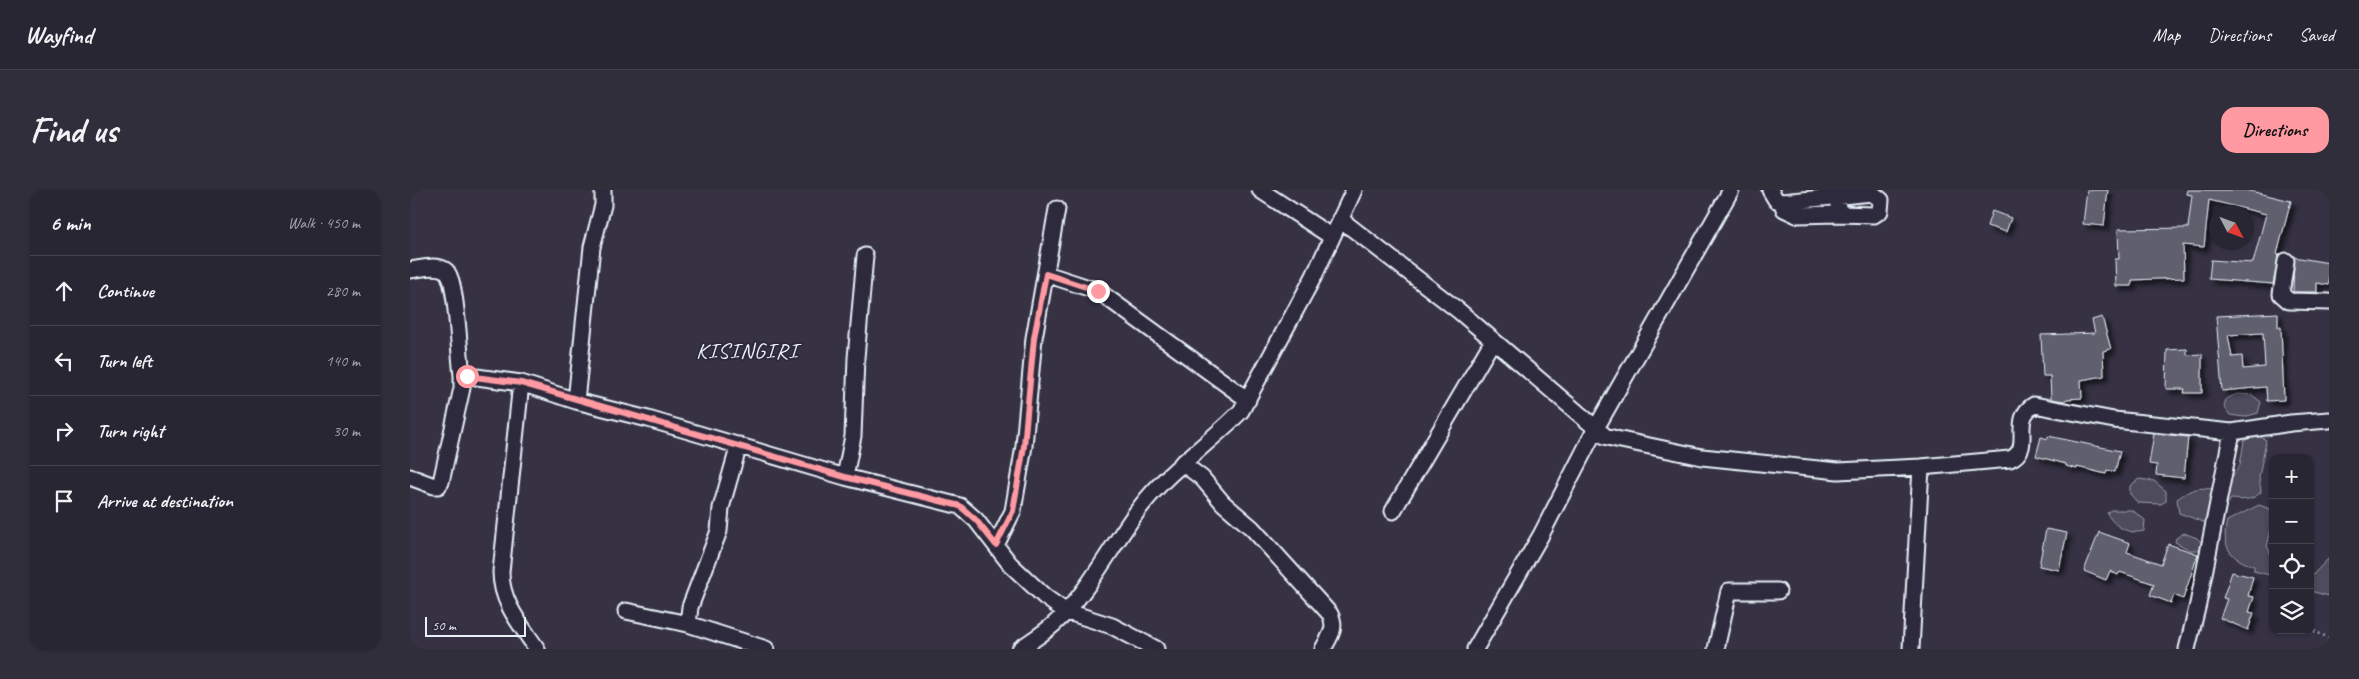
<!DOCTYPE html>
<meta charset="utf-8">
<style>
:root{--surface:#282633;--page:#302e3b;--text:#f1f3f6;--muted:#a5a5ac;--line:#44434e;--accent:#ff9aa2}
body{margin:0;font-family:Caveat,sans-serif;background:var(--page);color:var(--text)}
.controls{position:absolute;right:15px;bottom:15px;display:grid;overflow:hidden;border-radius:10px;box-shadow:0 1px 4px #0004}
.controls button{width:45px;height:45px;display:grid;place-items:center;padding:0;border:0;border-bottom:1px solid var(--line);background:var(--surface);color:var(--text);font:25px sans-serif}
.compass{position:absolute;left:1799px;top:15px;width:45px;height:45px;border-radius:50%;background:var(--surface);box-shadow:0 1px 4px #0004;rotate:131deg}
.scale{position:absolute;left:15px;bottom:12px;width:101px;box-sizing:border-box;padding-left:5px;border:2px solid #e8f1f8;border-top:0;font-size:14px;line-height:18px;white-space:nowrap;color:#e8f1f8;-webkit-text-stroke:4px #2f2a3d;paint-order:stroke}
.stop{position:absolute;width:15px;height:15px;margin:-11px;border:4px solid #ff9aa2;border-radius:50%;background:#fff}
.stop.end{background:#ff9aa2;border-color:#fff;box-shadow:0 1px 5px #0008}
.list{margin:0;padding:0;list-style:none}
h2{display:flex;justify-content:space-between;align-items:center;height:65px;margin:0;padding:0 20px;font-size:21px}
h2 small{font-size:16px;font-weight:400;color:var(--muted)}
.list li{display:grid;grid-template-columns:32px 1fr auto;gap:15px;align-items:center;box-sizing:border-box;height:70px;padding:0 20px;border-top:1px solid var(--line)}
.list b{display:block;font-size:19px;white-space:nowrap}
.list em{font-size:16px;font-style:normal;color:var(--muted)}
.icon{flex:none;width:28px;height:28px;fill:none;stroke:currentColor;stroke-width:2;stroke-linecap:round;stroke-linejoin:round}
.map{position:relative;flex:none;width:1919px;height:459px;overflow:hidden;border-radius:15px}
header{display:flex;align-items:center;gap:30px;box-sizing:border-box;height:70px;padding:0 25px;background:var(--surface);border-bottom:1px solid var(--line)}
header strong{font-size:24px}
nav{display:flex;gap:28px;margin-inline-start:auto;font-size:18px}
.intro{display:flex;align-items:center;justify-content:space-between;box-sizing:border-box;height:120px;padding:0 30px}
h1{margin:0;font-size:35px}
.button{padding:12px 22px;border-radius:15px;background:var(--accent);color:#111;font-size:18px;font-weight:700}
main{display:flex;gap:30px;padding:0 30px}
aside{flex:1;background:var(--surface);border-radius:15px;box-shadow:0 1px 4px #0004}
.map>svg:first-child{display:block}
.green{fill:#4d4b5c;stroke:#9a9eaa}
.building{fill:#605e6e;stroke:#e8f1f8;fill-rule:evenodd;filter:url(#shadow)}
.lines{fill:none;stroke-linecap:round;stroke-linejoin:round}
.minor-casing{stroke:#e8f1f8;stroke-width:19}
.path{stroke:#e8f1f8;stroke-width:2.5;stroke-dasharray:1 4;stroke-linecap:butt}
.minor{stroke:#2f2a3d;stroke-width:15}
.route{stroke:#ff9aa2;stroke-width:6}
.labels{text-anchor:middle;stroke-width:4;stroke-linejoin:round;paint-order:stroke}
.quarter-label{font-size:22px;letter-spacing:1px;fill:#e8f1f8;stroke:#2f2a3d}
</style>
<header>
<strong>Wayfind</strong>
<nav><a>Map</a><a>Directions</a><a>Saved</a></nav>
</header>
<div class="intro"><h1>Find us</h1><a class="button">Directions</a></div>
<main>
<aside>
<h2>6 min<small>Walk · 450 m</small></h2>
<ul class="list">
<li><svg class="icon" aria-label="ahead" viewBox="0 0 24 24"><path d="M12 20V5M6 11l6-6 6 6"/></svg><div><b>Continue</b></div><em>280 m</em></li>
<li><svg class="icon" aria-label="left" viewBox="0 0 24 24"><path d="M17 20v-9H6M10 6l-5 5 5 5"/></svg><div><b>Turn left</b></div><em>140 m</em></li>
<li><svg class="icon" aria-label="right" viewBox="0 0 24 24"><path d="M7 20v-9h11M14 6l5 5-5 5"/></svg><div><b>Turn right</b></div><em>30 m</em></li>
<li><svg class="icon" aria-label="arrive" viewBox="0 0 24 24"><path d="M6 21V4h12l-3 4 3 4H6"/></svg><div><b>Arrive at destination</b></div></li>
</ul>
</aside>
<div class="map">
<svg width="1919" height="459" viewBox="0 0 1919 459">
<defs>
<filter id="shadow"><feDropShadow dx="4.5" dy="4.5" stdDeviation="2.5" flood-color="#0009"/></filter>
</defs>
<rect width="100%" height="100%" fill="#363244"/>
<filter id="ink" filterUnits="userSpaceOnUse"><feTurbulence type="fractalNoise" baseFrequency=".02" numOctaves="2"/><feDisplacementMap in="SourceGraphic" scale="10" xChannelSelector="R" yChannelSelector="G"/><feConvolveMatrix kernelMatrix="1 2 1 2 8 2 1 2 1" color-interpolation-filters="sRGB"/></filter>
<g filter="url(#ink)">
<path class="green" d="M 1827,204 L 1842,205 L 1851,212 L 1848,223 L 1834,227 L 1820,225 L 1814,217 L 1816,209 Z
M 1846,244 L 1856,250 L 1849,287 L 1851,302 C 1842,311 1833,310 1821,309 L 1809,327 L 1799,337 L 1796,333 L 1769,323 L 1767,309 C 1786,295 1794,297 1816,302 L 1820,291 L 1830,275 L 1834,251 Z
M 1729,289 L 1744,291 L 1756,301 L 1756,311 L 1751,314 L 1728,313 L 1720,304 L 1720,296 Z
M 1849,315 L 1860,319 L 1863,333 L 1857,356 L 1863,369 L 1863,386 L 1844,381 L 1844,376 C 1820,369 1811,356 1817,331 Z
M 1701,320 L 1722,320 L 1735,330 L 1734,341 C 1719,345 1704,337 1697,323 Z
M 1774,343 L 1787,348 L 1793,354 L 1793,360 L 1780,360 L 1765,352 L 1766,348 Z
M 1919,368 L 1919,406 L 1900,401 L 1900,388 Z"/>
<path class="building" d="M 1677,0 L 1698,0 L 1694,36 L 1673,34 Z
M 1777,0 L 1836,0 L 1881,11 L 1867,64 L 1869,65 L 1863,94 L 1799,89 L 1801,70 L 1843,73 L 1856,24 L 1799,10 L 1794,57 L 1773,55 L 1774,88 L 1722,90 L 1722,96 L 1706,96 L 1705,69 L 1709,69 L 1708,39 L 1778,38 L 1782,5 L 1776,4 Z
M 1582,21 L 1601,28 L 1596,42 L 1577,36 Z
M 1884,67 L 1919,73 L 1919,95 L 1907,93 L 1907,102 L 1883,102 Z
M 1868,123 L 1868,137 L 1871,137 L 1874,210 L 1857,211 L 1856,197 L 1812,201 L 1806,126 ZM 1853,143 L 1855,177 L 1833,179 L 1832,166 L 1822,167 L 1818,145 Z
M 1692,127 L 1701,159 L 1693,161 L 1694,186 L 1671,190 L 1672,208 L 1657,209 L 1654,211 L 1641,209 L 1640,186 L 1633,186 L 1631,145 L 1685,143 L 1682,130 Z
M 1777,159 L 1777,165 L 1792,164 L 1792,203 L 1774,203 L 1775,199 L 1756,199 L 1757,160 Z
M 1744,243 L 1778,247 L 1774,288 L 1746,285 L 1747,275 L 1739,274 Z
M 1638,246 L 1710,261 L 1705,282 L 1697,280 L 1696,284 L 1667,277 L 1667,279 L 1656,276 L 1656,274 L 1626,266 L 1631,247 L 1638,249 Z
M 1636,339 L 1657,343 L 1649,380 L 1629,376 Z
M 1689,342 L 1720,353 L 1717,362 L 1751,374 L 1758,354 L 1788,364 L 1773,409 L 1764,405 L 1761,413 L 1740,405 L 1744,394 L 1710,382 L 1708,385 L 1700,381 L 1696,390 L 1674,381 Z
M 1822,382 L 1843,387 L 1838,406 L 1844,407 L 1839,422 L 1844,423 L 1838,440 L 1810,428 L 1817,409 L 1813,408 Z"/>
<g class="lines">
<defs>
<path id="minor" d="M 850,0 L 922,47
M 1360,0 L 1366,10 L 1372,12 L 1462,3 L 1471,10 L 1470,21 L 1464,25 L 1428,24
M 1372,12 L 1374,19 L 1387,25 L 1428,24 L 1428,16
M 930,29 L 1049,121 L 1195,246 L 1206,249 L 1292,267 L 1428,281 L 1511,277 L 1600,269 C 1625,258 1599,230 1624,215 L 1704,230 L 1822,242
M 1876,71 L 1871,104 L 1879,111 L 1919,112
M 0,80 C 11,79 25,74 35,80 C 47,86 49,167 52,185
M 636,84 L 688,101 L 838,210
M 111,193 L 91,382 C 91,412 110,434 127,459
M 166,211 L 182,57 L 193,15 L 193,0
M 772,273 L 792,288 L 813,313 L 842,338 L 920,424 C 927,438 920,446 913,459
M 0,287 L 24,296 L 28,296 L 31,292 L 52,198 L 52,185 L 111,193 L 166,211 L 238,229 L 435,287 L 550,316 L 566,330 L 600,374 L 635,407 L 655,421 L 702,436 L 746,459
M 435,287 L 443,246 L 446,168 L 455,66
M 983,321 L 1082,152
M 586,355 L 603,321 L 614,256 L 624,148 L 647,19
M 216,421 L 278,434 L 280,417 L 309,341 L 311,318 L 329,255
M 278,434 L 356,459
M 610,459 C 621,451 634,443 644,434 C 678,404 704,351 732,315 C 761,278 799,254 831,221 L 904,86 L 944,0
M 1065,459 L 1131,345 L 1186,238 L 1321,0
M 1306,459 L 1319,401 L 1368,401
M 1501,459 L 1511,277
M 1777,459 L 1788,414 L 1822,242 L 1881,233 L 1919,230"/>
</defs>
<use href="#minor" class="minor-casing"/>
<path class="path" d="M 1900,439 L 1919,448
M 1914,459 L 1919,449"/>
<use href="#minor" class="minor"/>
</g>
</g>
<g class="lines" filter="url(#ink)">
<path class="route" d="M 57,186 L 111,193 L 435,287 L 550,316 L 566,330 L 586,355 L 603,321 L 614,256 L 624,148 L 636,84 L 688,101"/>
</g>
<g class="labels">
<g class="quarter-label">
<text x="337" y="168">KISINGIRI</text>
</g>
</g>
</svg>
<div class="controls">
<button>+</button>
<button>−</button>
<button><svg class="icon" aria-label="locate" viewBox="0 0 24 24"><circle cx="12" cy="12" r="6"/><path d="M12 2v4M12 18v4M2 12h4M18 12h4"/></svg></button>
<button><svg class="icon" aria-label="layers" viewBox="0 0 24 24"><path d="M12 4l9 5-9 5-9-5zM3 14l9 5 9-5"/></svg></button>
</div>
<svg class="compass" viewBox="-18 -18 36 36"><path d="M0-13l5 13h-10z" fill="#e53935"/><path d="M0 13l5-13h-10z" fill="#a5a5ac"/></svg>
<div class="scale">50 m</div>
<div class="stop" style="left:57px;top:186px"></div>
<div class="stop end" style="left:688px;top:101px"></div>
</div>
</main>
